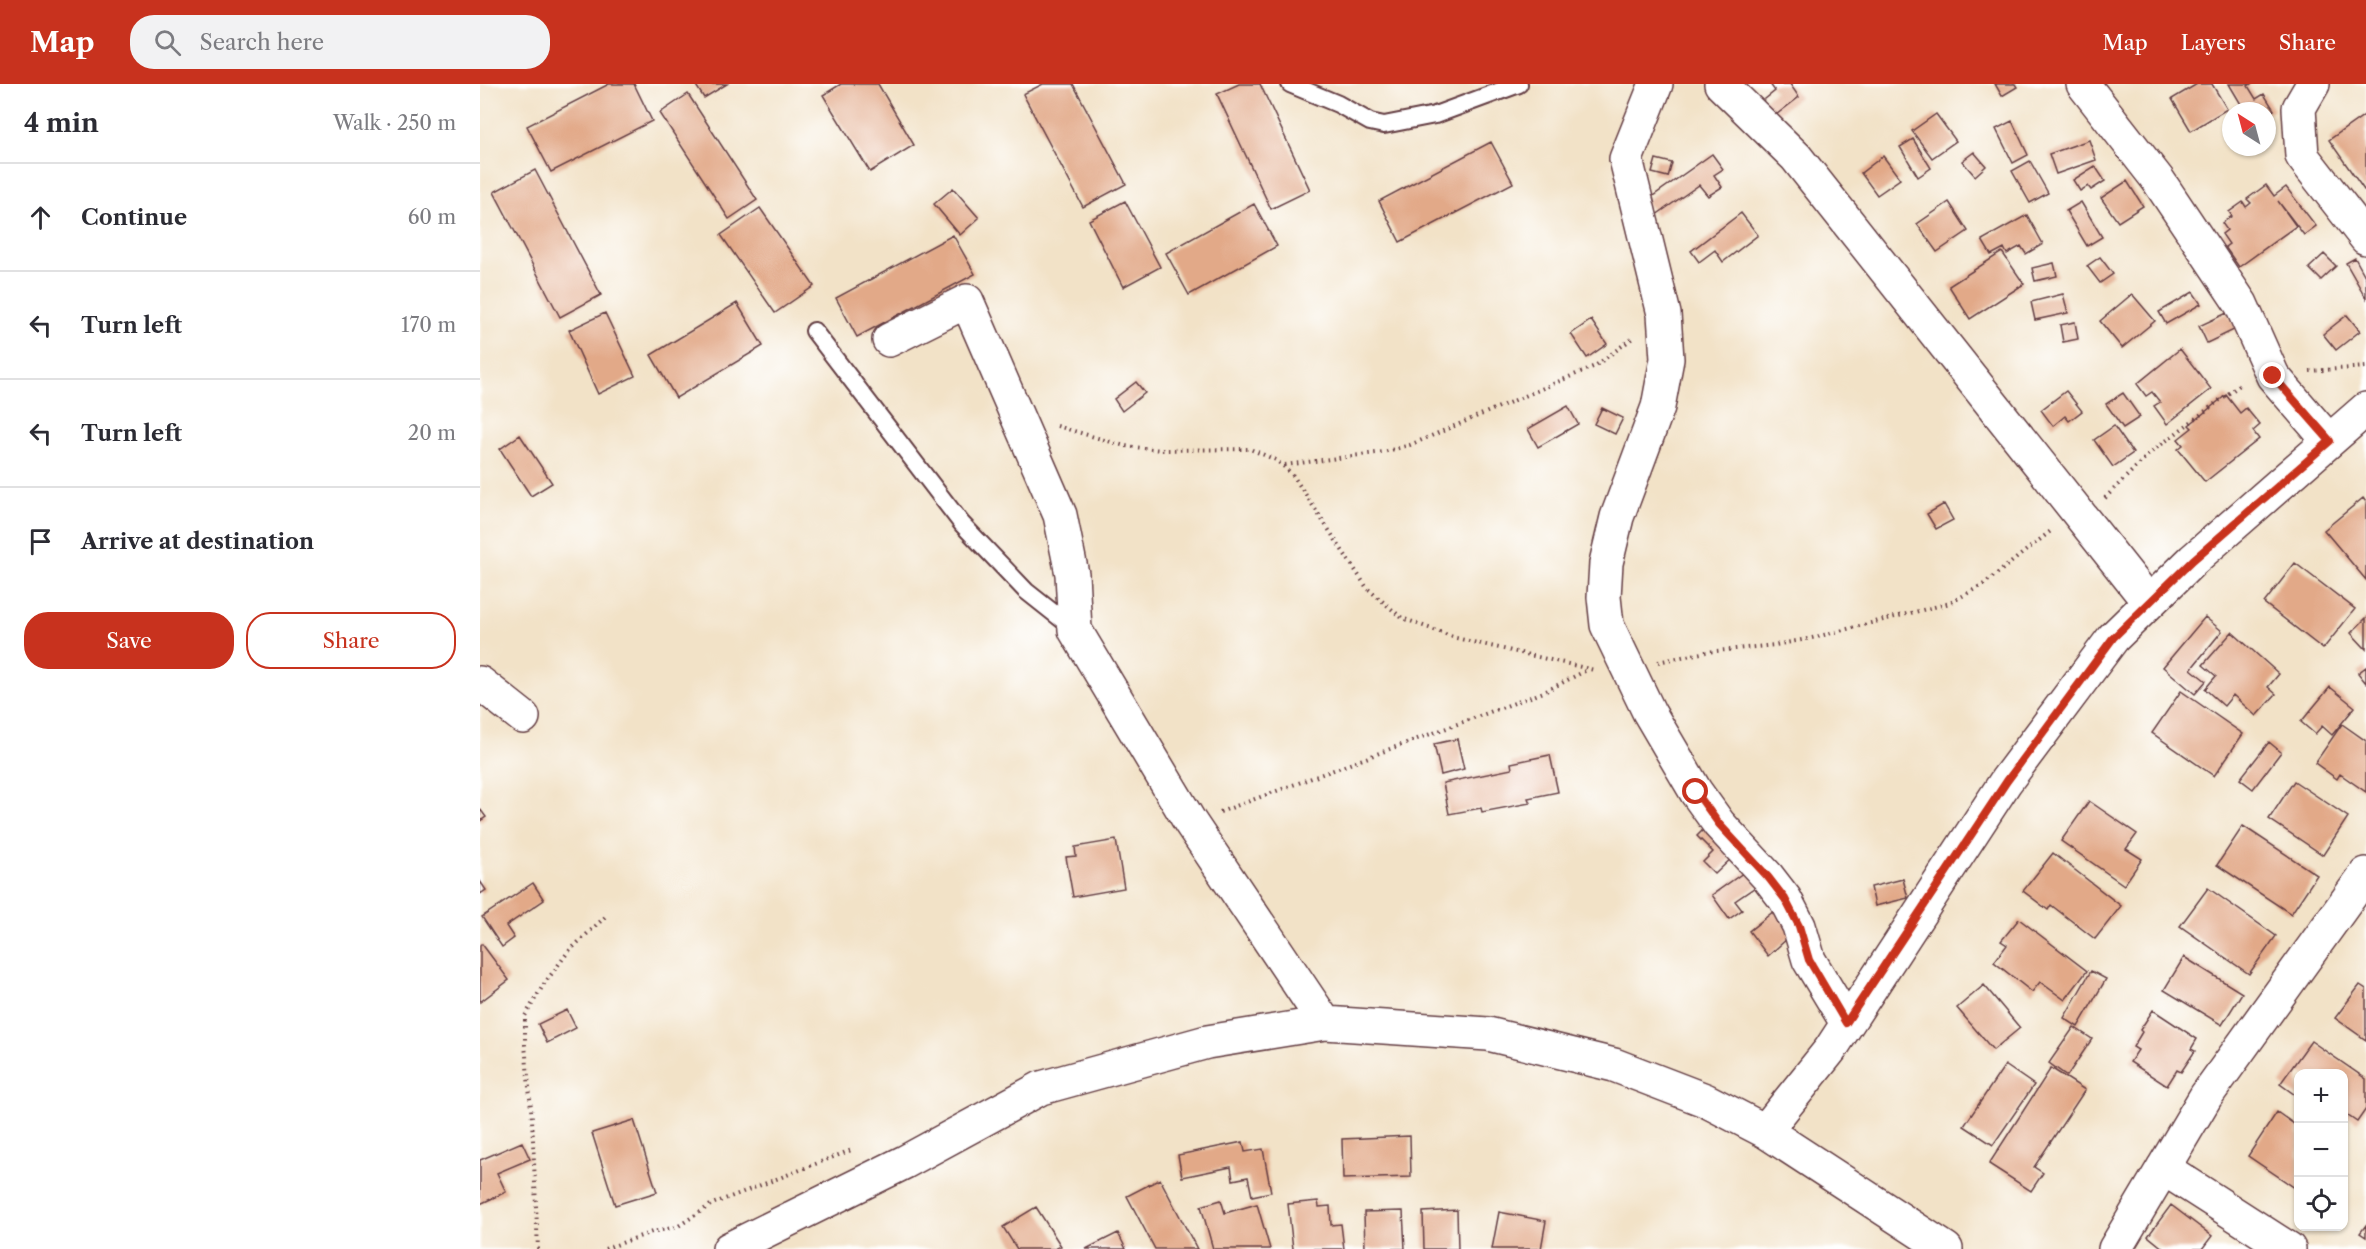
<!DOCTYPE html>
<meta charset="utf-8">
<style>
:root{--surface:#fff;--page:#f2f2f3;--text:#2b2b33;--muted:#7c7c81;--line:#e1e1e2;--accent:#c8321e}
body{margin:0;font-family:"Libre Caslon Text",serif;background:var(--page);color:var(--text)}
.controls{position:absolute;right:18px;bottom:18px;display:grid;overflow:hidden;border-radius:12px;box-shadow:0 2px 4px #0004}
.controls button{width:54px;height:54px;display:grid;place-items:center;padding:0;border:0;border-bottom:2px solid var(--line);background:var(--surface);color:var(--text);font:30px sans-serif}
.compass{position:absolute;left:1742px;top:18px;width:54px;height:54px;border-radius:50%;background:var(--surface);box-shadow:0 2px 4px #0004;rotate:324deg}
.stop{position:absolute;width:18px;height:18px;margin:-14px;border:4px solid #c8321e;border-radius:50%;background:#fff}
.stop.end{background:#c8321e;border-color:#fff;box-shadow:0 2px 6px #0008}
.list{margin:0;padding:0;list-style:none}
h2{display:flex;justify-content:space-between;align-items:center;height:78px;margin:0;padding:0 24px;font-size:26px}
h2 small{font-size:20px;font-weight:400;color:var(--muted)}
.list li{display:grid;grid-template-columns:39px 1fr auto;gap:18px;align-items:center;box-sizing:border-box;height:108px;padding:0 24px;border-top:2px solid var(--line)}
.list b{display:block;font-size:22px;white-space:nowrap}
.list em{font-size:20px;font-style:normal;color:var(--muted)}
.actions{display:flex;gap:12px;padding:18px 24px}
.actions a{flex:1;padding:14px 0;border:2px solid var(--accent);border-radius:24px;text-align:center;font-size:21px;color:var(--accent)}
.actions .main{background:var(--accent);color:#fff}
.icon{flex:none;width:33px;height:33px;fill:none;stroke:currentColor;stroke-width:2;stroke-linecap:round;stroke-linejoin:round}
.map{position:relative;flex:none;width:1886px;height:1165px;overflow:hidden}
header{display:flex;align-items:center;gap:36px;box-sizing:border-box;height:84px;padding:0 30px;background:var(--accent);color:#fff}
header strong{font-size:28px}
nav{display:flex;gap:33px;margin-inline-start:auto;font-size:21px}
.search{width:420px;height:54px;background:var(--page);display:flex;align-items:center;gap:15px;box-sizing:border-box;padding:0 21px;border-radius:24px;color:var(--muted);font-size:22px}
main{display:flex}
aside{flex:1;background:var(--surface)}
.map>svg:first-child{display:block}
.building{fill:#e2a988}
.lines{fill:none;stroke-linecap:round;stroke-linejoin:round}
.lane-casing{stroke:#633c42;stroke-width:20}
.street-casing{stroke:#633c42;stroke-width:36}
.path{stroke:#633c42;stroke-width:4;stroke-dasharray:1.5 4.5;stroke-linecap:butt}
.lane{stroke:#fff;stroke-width:16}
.street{stroke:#fff;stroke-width:33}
.route{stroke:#c8321e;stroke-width:8}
</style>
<header>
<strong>Map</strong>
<div class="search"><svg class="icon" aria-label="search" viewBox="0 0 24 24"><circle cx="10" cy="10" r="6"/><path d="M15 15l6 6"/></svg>Search here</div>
<nav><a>Map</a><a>Layers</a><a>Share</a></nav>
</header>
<main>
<aside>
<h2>4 min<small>Walk · 250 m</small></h2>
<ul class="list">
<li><svg class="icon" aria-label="ahead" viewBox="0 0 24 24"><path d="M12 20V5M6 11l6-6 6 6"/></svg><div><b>Continue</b></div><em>60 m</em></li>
<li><svg class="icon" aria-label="left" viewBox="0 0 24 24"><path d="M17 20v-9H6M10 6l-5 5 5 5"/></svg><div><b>Turn left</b></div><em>170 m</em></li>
<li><svg class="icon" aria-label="left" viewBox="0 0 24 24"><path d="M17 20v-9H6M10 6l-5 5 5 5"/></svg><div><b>Turn left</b></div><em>20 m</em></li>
<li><svg class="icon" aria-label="arrive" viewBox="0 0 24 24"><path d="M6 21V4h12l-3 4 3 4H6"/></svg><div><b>Arrive at destination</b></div></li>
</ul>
<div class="actions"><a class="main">Save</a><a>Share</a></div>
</aside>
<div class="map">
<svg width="1886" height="1165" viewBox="0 0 1886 1165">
<rect width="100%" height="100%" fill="#fff"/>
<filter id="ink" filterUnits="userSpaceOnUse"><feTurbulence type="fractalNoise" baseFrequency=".0167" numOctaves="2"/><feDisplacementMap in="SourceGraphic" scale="12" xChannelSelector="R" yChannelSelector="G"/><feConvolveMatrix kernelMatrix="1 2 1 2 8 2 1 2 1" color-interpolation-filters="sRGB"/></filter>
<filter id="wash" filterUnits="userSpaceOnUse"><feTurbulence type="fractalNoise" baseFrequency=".008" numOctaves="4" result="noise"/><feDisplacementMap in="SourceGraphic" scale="24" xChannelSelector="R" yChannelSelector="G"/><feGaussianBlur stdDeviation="1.35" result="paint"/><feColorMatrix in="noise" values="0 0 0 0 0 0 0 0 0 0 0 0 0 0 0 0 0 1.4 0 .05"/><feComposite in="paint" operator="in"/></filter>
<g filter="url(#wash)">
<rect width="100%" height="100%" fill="#f2e2c7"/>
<g id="blocks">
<path class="building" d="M 129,0 L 154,0 L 172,37 L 71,88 L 47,42 Z
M 215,0 L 247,0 L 224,14 Z
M 361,0 L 398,0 L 434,61 L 390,88 L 343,11 Z
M 563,0 L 593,0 L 646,100 L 603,123 L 543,10 Z
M 759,0 L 780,0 L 830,106 L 791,125 L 737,10 Z
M 1290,0 L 1310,0 L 1319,13 L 1292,34 L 1280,19 L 1295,7 Z
M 1515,0 L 1535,0 L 1537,3 L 1522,12 Z
M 1717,0 L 1732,0 L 1747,25 L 1711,47 L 1692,15 Z
M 1749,0 L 1771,0 L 1768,2 L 1776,15 L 1784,10 L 1794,26 L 1787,30 L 1787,27 L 1765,27 Z
M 208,10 L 277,116 L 249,135 L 180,29 Z
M 1456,30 L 1476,57 L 1452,74 L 1432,47 Z
M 1886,30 L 1886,105 L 1884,106 L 1849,56 Z
M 1532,37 L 1548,71 L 1533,79 L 1516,45 Z
M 1433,55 L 1451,84 L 1438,93 L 1420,63 Z
M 1609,56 L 1616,76 L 1576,90 L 1569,70 Z
M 1011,58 L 1033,99 L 920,158 L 899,117 Z
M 1494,68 L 1506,82 L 1495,92 L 1482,77 Z
M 1232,70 L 1243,85 L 1234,91 L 1242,103 L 1228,112 L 1219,101 L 1176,131 L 1166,117 Z
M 1403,72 L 1420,95 L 1397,111 L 1381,89 Z
M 1176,75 L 1192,79 L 1188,93 L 1172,89 Z
M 1550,77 L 1568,109 L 1550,119 L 1532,87 Z
M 1615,82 L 1625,97 L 1611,106 L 1608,102 L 1600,107 L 1593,96 Z
M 55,86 L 121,211 L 80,233 L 14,108 Z
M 1647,97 L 1663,122 L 1638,138 L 1621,114 Z
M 1786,101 L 1794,112 L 1806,103 L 1836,142 L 1824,151 L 1798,117 L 1816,142 L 1759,183 L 1745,163 L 1749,160 L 1742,150 L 1747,146 L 1742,139 L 1752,132 L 1749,128 L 1763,118 L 1766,123 L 1771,119 L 1767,115 Z
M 473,104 L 499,134 L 480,151 L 454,120 Z
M 645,117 L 680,183 L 643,203 L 609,136 Z
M 1469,118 L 1488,147 L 1457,168 L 1437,140 Z
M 1601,118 L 1622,153 L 1607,162 L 1586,127 Z
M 774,120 L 797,162 L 709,211 L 686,169 Z
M 280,124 L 334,202 L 295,229 L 241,151 Z
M 1261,129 L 1278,151 L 1243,178 L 1235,166 L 1219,178 L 1211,167 Z
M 1547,131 L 1563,160 L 1546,170 L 1541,162 L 1527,170 L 1524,164 L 1511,171 L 1502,156 Z
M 473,151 L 495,190 L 377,253 L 356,214 Z
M 1522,168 L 1544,200 L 1490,235 L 1469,202 Z
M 1844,170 L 1856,182 L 1841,196 L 1829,184 Z
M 1620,173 L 1633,190 L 1620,199 L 1607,182 Z
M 1875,174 L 1886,194 L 1886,214 L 1866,179 Z
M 1574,179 L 1577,192 L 1555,197 L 1552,184 Z
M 1713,208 L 1721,220 L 1686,240 L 1679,228 Z
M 1583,210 L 1588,229 L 1555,236 L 1551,218 Z
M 1652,210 L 1675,237 L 1642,264 L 1620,237 Z
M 257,219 L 283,262 L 196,314 L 171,271 Z
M 125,229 L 155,292 L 118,310 L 89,246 Z
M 1747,229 L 1756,245 L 1727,259 L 1719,242 Z
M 1867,231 L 1880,247 L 1856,266 L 1843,250 Z
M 1111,236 L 1127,260 L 1107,274 L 1091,250 Z
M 1595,238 L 1598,255 L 1583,258 L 1580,241 Z
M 1700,265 L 1731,305 L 1687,340 L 1674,322 L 1680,318 L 1672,308 L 1666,312 L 1657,300 Z
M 656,298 L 665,309 L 642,327 L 634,315 Z
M 1586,307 L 1602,327 L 1589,337 L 1585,332 L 1573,342 L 1561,326 Z
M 1643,309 L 1660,333 L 1643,344 L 1626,320 Z
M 1746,311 L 1760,329 L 1766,324 L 1780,341 L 1773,347 L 1779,355 L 1725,398 L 1698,365 L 1703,361 L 1698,355 L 1712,344 L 1709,341 Z
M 1088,322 L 1098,340 L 1058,363 L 1048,345 Z
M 1122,324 L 1143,334 L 1135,350 L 1114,340 Z
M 1634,342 L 1653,369 L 1633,383 L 1614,356 Z
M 40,351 L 72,399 L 51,412 L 20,365 Z
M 1883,414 L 1886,418 L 1886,496 L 1844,446 Z
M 1464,420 L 1473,436 L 1456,445 L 1447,430 Z
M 1815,479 L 1875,525 L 1843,565 L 1784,519 Z
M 1725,533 L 1742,547 L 1711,585 L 1726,597 L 1715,610 L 1683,583 Z
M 1886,534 L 1886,565 L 1871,549 Z
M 1752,548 L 1799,590 L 1788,603 L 1796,610 L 1776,632 L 1753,611 L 1744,622 L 1725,605 L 1736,592 L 1723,581 Z
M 1886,583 L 1886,599 L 1878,589 Z
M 1850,603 L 1875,623 L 1852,651 L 1842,642 L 1835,650 L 1821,638 Z
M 1701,607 L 1763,650 L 1734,692 L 1672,649 Z
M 1862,640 L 1886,657 L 1886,708 L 1860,690 L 1857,695 L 1835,679 Z
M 977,655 L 984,685 L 961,691 L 954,660 Z
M 1789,658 L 1801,668 L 1773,705 L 1760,695 Z
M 1070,671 L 1078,708 L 1048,714 L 1050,719 L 1002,728 L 1001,724 L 969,730 L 963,699 L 1032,685 L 1031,679 Z
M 1814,697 L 1868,733 L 1843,771 L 1789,735 Z
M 1609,717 L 1657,750 L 1646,765 L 1662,775 L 1644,801 L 1581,757 Z
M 0,725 L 6,733 L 0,737 Z
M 1230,739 L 1258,768 L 1235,790 L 1223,778 L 1233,768 L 1217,752 Z
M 1763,742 L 1837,791 L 1811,830 L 1737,781 Z
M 636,756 L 644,804 L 593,813 L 586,773 L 596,772 L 595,763 Z
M 1573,769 L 1641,822 L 1615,855 L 1571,821 L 1568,826 L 1543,807 Z
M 1270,784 L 1281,799 L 1255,817 L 1262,826 L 1249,835 L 1232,811 Z
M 1423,795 L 1428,814 L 1395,822 L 1391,803 Z
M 0,797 L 6,806 L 0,810 Z
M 53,799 L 64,816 L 26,842 L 34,854 L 22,863 L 2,833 Z
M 1728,804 L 1796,852 L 1769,890 L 1700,842 Z
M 1299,823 L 1317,846 L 1288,872 L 1269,847 Z
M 1539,835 L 1607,887 L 1585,916 L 1560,898 L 1552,908 L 1514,878 L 1527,861 L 1521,857 Z
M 2,860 L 29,896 L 0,918 L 0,862 Z
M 1704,873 L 1762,909 L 1742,941 L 1684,906 Z
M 1611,887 L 1626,895 L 1598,943 L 1584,934 Z
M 1504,901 L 1540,944 L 1513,966 L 1477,924 Z
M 1880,901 L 1886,905 L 1886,956 L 1855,934 Z
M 87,926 L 96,944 L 67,959 L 58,940 Z
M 1673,926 L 1717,955 L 1711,965 L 1715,967 L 1701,988 L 1697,986 L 1687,1002 L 1650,978 L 1658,966 L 1653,963 L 1662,948 L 1660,946 Z
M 1594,943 L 1612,955 L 1587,992 L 1569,979 Z
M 1831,957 L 1886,995 L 1886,1025 L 1877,1038 L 1864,1029 L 1864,990 L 1818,990 L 1818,1013 L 1800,1000 Z
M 1525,981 L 1554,1001 L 1513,1061 L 1484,1042 Z
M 1571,984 L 1605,1006 L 1554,1083 L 1563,1089 L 1551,1107 L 1509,1080 Z
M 1797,1028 L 1818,1043 L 1818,1106 L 1768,1072 Z
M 154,1036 L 177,1108 L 135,1121 L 112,1049 Z
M 930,1052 L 931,1093 L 863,1095 L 862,1055 Z
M 42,1058 L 50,1075 L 17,1089 L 26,1108 L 0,1120 L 0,1076 Z
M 763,1058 L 765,1068 L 783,1065 L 791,1108 L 772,1112 L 768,1093 L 753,1096 L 751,1083 L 702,1093 L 698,1071 Z
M 680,1095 L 717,1165 L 675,1165 L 647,1112 Z
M 741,1116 L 745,1129 L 777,1120 L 790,1165 L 733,1165 L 721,1122 Z
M 838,1117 L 839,1123 L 850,1122 L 851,1141 L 861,1140 L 864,1165 L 813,1165 L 808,1120 Z
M 1691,1121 L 1732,1152 L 1722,1165 L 1684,1165 L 1668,1152 Z
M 556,1123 L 581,1162 L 575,1165 L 537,1165 L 523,1143 Z
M 977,1126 L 978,1165 L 944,1165 L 943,1128 Z
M 923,1127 L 925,1165 L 885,1165 L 884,1128 Z
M 1019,1128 L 1066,1137 L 1061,1165 L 1012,1165 Z
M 1886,1141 L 1886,1153 L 1880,1149 Z
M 638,1149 L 646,1165 L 606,1165 Z"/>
</g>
</g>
<g filter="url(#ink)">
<use href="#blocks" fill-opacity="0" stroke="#633c42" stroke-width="1.5"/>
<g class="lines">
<defs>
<path id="lane" d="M 810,0 L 858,20 L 890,38 L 904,41 L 955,31 L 1039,0
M 334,247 L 482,440 L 546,507 L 594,545"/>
<path id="street" d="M 1176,0 L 1146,75 L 1184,230 L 1187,275 L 1178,323 L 1137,433 L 1126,479 L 1124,513 L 1127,541 L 1169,628 L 1216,708 L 1239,740 L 1288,793 L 1305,815 L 1319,842 L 1329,876 L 1367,939
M 1241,0 L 1316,73 L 1668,517
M 1603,0 L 1678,96 L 1761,220 L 1793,292 L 1849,357
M 1833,0 L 1819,24 L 1822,72 L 1886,154
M 409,256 L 487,217 L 580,431 L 592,490 L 595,546 L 710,738 L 845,939
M 0,599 L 43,633
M 1285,1047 L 1350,966 L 1526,697 L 1633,554 L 1713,476 L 1886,325
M 1683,1084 L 1809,1165
M 249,1165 L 425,1078 L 561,1004 L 727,958 L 845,939 L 1008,950 L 1134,981 L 1225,1016 L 1285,1047 L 1466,1165
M 1635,1165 L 1726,1012 L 1886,790"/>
</defs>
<use href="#lane" class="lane-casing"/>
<use href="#street" class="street-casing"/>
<path class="path" d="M 1830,287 L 1886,283
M 577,342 L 645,362 L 681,366 L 770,365 L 796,376 L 812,390 L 887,504 L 922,534 L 976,554 L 1114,586
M 805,381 L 903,368 L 930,361 L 1115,282 L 1154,253
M 1625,414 L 1670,369 L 1761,300
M 1178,578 L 1226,568 L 1295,561 L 1332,554 L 1470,519 L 1504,500 L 1572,446
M 740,728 L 1064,608 L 1107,586
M 58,1165 L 52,1035 L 45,961 L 45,932 L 64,900 L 88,868 L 125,833
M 125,1165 L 172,1148 L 197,1143 L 232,1120 L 374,1065"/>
<use href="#lane" class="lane"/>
<use href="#street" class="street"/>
</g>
</g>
<g class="lines" filter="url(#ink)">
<path class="route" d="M 1216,708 L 1239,740 L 1288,793 L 1305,815 L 1319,842 L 1329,876 L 1366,939 L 1527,697 L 1633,554 L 1713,476 L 1850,357 L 1793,292"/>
</g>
</svg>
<div class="controls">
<button>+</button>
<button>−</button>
<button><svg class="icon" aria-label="locate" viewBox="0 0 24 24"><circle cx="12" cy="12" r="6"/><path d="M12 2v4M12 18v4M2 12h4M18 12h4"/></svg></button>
</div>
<svg class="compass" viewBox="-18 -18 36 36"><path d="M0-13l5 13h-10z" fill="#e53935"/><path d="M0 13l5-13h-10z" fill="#7c7c81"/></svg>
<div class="stop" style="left:1216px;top:708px"></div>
<div class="stop end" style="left:1793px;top:292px"></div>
</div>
</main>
